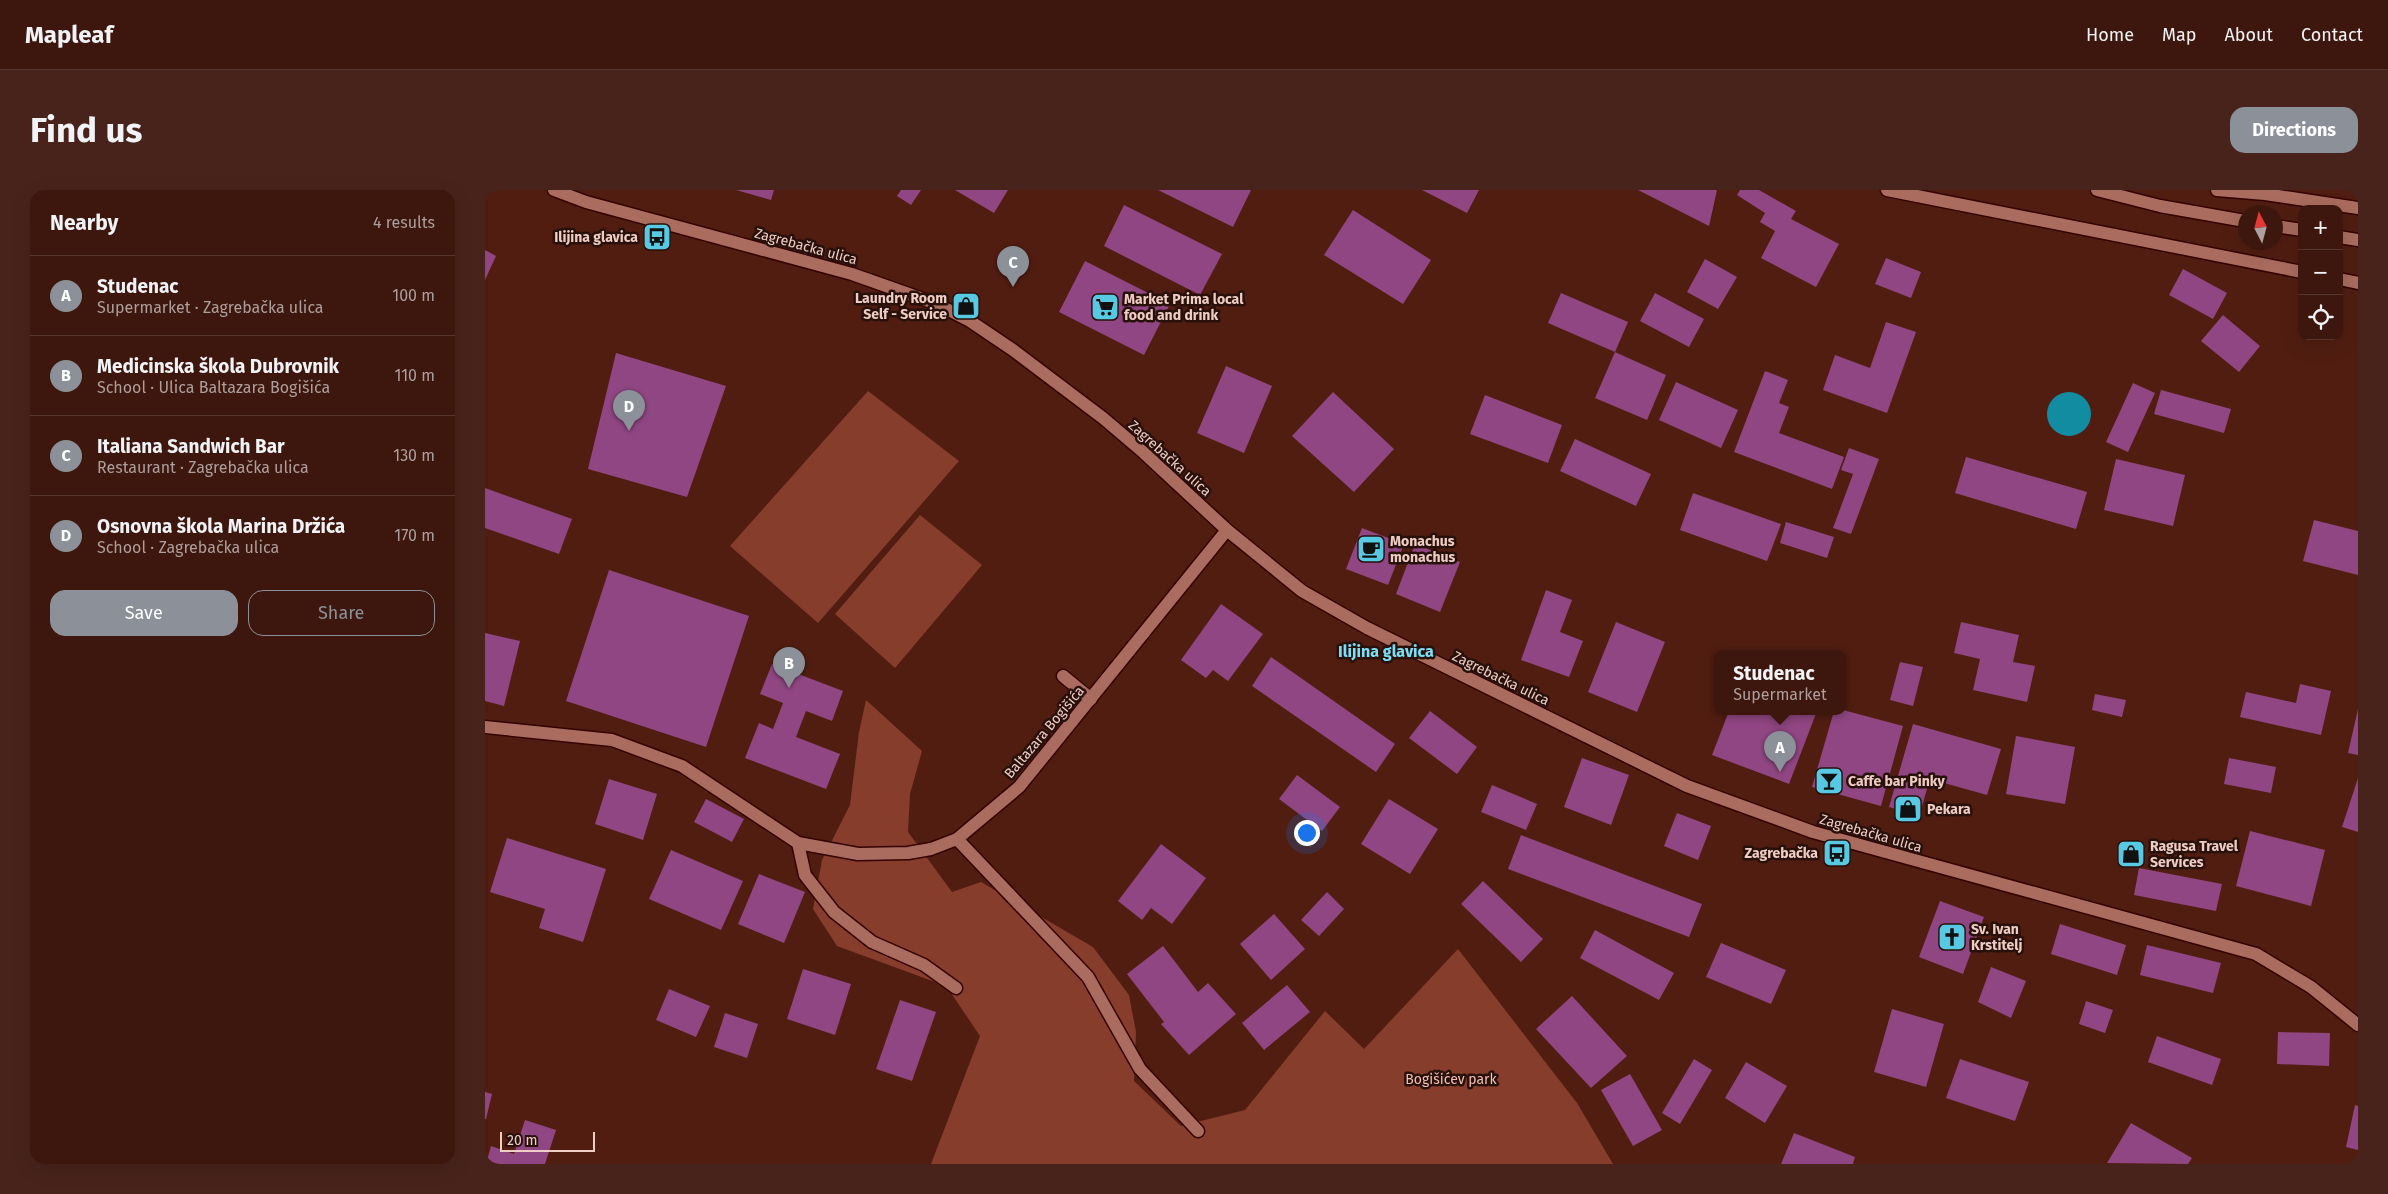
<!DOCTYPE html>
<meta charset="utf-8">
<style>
:root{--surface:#3d160d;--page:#48231b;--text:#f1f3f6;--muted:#ad9f9d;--line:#56352e;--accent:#8c9099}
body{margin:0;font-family:"Fira Sans",sans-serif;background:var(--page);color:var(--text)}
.controls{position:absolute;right:15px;top:15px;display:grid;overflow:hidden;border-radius:10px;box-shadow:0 5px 20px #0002}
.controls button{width:45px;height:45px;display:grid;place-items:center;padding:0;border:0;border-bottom:1px solid var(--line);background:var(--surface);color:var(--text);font:25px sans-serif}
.compass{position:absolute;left:1753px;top:15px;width:45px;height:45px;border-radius:50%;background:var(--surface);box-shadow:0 5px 20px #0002;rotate:354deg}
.scale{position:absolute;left:15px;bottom:12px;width:95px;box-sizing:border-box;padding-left:5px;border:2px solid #efcdc4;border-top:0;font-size:14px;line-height:18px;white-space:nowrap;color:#efcdc4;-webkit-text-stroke:4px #28100b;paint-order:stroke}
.you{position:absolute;left:821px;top:642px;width:18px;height:18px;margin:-12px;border:4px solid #fff;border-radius:50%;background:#1a73e8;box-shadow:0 0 0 8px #1a73e833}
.badge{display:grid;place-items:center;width:32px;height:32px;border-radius:50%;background:var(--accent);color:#fff;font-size:16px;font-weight:700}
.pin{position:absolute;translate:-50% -41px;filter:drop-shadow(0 1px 2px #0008)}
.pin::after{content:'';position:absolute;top:26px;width:18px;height:15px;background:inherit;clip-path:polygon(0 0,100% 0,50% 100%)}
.popup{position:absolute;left:1229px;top:460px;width:132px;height:65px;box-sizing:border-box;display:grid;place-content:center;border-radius:10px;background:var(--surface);filter:drop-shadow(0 1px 4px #0005);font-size:16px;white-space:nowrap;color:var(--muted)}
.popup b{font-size:19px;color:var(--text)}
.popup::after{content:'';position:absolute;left:50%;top:100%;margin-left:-10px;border:10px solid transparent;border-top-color:var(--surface)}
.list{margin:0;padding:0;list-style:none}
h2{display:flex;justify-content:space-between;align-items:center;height:65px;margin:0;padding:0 20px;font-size:21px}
h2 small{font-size:16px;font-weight:400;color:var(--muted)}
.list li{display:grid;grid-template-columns:32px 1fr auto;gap:15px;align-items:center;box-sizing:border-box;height:80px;padding:0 20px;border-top:1px solid var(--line)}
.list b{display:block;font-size:19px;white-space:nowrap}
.list p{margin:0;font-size:16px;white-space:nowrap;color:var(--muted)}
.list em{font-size:16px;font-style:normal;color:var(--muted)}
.actions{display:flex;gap:10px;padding:15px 20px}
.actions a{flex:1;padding:11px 0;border:1px solid var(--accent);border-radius:15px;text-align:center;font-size:18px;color:var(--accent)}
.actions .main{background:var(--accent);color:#fff}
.icon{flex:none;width:28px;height:28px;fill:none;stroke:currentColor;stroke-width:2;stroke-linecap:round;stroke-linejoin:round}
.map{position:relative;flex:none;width:1873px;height:974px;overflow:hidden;border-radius:15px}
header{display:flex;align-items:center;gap:30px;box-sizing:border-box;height:70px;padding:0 25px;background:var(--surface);border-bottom:1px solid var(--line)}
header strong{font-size:24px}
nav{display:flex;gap:28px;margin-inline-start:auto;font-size:18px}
.intro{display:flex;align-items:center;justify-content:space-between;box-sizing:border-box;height:120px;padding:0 30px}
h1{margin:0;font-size:35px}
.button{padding:12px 22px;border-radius:15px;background:var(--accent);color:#fff;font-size:18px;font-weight:700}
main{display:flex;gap:30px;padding:0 30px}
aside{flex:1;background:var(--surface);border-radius:15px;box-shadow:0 5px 20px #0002}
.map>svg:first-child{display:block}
.green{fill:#863d2c}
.water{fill:#118ca1}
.building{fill:#8f4682}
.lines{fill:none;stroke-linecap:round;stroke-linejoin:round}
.service-casing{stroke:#340200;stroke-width:15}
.minor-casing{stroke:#340200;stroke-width:15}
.tertiary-casing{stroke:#340200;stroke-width:15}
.secondary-casing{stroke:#340200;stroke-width:15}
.service{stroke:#a96c5e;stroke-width:12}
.minor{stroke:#a96c5e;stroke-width:12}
.tertiary{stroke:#a96c5e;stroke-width:12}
.secondary{stroke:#a96c5e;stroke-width:12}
.labels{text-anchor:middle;stroke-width:5;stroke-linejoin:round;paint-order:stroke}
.poi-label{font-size:14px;font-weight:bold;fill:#efcdc4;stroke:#28100b;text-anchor:start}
.street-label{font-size:14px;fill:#efcdc4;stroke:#28100b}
.park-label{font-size:14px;fill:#f2beb2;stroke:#28100b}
.quarter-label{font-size:16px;font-weight:bold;fill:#7be0f7;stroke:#28100b}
</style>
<header>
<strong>Mapleaf</strong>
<nav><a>Home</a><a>Map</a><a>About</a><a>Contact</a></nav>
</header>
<div class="intro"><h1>Find us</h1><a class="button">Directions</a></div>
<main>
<aside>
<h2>Nearby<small>4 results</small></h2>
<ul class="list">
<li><span class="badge">A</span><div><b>Studenac</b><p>Supermarket · Zagrebačka ulica</p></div><em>100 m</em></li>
<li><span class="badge">B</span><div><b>Medicinska škola Dubrovnik</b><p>School · Ulica Baltazara Bogišića</p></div><em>110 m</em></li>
<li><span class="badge">C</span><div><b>Italiana Sandwich Bar</b><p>Restaurant · Zagrebačka ulica</p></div><em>130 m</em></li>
<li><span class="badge">D</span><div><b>Osnovna škola Marina Držića</b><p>School · Zagrebačka ulica</p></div><em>170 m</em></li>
</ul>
<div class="actions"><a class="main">Save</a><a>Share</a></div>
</aside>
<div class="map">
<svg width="1873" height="974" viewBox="0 0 1873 974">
<rect width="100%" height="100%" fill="#511d11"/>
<path class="green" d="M 383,201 L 474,271 L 333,433 L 245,356 Z
M 435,325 L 497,375 L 410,478 L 350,424 Z
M 381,510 L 437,561 L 425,604 L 423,642 L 467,702 L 496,692 L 608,757 L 644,805 L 651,842 L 649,891 L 696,936 L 760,920 L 840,821 L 879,859 L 973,759 L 1092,913 L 1128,974 L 446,974 L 495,846 L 466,803 L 450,792 L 352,756 L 328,719 L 337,670 L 365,615 L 374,542 Z"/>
<path class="water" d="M1562 224a22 22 0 1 1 44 0a22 22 0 1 1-44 0Z"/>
<path class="building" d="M 251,0 L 289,0 L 286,10 Z
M 416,0 L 436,0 L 426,15 L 412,6 Z
M 470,0 L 523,0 L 509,23 Z
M 673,0 L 766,0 L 748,37 Z
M 937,0 L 994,0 L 982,23 Z
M 1153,0 L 1232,0 L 1224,36 Z
M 1255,0 L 1274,0 L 1311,21 L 1306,29 L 1354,54 L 1331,97 L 1276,68 L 1290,41 L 1275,32 L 1280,23 L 1252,5 Z
M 639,15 L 737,64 L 715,105 L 619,56 Z
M 868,20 L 946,70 L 918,114 L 839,65 Z
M 0,60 L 11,66 L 0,90 Z
M 1401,68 L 1436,82 L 1426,108 L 1390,94 Z
M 1220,69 L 1252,87 L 1233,119 L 1202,102 Z
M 600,71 L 685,114 L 659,165 L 574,122 Z
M 1698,79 L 1742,103 L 1728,129 L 1684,105 Z
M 1076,103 L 1143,132 L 1130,162 L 1063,133 Z
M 1170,103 L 1219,129 L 1204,157 L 1155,131 Z
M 1738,125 L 1775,156 L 1754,182 L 1716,151 Z
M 1401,132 L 1431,142 L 1402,223 L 1338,200 L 1350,165 L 1385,178 Z
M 1130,162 L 1181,185 L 1162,230 L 1110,208 Z
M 131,163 L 241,196 L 202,307 L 103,279 Z
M 741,176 L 787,196 L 759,263 L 712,243 Z
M 1280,181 L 1303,190 L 1294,213 L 1304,217 L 1294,243 L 1359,267 L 1347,299 L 1249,262 Z
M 1191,192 L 1253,220 L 1236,258 L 1174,230 Z
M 1648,193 L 1670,203 L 1643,262 L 1621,252 Z
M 1676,200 L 1746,219 L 1739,243 L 1669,224 Z
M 848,202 L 909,259 L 869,302 L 807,246 Z
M 1000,205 L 1077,235 L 1063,273 L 985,244 Z
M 1090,249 L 1166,284 L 1151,316 L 1075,281 Z
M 1364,258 L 1394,269 L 1366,344 L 1348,338 L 1368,284 L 1356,280 Z
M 1481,267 L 1602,302 L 1591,339 L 1470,303 Z
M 1631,269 L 1700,285 L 1688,336 L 1619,320 Z
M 0,298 L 87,329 L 74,364 L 0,338 Z
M 1208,303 L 1296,334 L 1282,371 L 1195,340 Z
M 1829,330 L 1873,341 L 1873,385 L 1818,371 Z
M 1301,332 L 1349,347 L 1342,368 L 1295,353 Z
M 877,338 L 919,354 L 903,395 L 861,379 Z
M 930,354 L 975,372 L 955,422 L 911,404 Z
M 124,380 L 264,426 L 221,557 L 81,511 Z
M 1061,400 L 1087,410 L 1075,442 L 1098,451 L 1084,487 L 1036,470 Z
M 736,414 L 778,444 L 743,491 L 728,480 L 721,488 L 696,470 Z
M 1131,432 L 1180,452 L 1152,522 L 1103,502 Z
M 1476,432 L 1534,445 L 1528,472 L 1550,476 L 1542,512 L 1488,500 L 1495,469 L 1469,463 Z
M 0,443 L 35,451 L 19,516 L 0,511 Z
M 786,467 L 910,554 L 891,582 L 767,496 Z
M 1415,472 L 1438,477 L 1428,516 L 1405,510 Z
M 287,474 L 358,501 L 347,531 L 321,521 L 311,547 L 355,564 L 341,599 L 260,568 L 274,533 L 288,539 L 298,513 L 275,504 Z
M 1815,494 L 1846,501 L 1836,545 L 1755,527 L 1761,502 L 1811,513 Z
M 1610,504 L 1641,510 L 1637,527 L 1607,520 Z
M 1873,519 L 1873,565 L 1863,563 Z
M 1358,520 L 1418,536 L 1396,616 L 1327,597 L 1349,521 Z
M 945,521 L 992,557 L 972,584 L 924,548 Z
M 1244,521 L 1332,521 L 1304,594 L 1227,565 Z
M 1428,534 L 1516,559 L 1502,605 L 1445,589 L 1434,626 L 1404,617 Z
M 1531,546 L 1590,557 L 1580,614 L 1521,604 Z
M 1097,568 L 1144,585 L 1126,635 L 1079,617 Z
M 1744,568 L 1791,577 L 1786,603 L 1739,594 Z
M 812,585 L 855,617 L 837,641 L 794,609 Z
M 1873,588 L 1873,642 L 1857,637 Z
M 124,589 L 172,604 L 158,650 L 110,634 Z
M 1007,595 L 1052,614 L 1041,640 L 996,622 Z
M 221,609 L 259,629 L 247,652 L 209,632 Z
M 904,609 L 953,639 L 925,684 L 876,654 Z
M 1192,623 L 1226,636 L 1213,670 L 1179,656 Z
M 1765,641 L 1840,660 L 1826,716 L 1751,696 Z
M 1036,645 L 1217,714 L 1204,747 L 1023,679 Z
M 22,648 L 121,679 L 98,752 L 54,738 L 60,719 L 5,702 Z
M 676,654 L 721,688 L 687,734 L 666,718 L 657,730 L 633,711 Z
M 186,660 L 258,691 L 236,740 L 164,709 Z
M 1654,678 L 1737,694 L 1731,721 L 1649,705 Z
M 274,684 L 320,702 L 299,753 L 253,734 Z
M 998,691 L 1058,749 L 1036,772 L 976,714 Z
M 842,702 L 859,719 L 834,746 L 816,730 Z
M 1455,711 L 1499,727 L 1478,784 L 1434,767 Z
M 789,724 L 820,759 L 786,790 L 755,754 Z
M 1575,734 L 1641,755 L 1632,785 L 1566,764 Z
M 1110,740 L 1189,783 L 1174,810 L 1095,768 Z
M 1236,753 L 1301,780 L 1286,814 L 1221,787 Z
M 1662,755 L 1736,773 L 1728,803 L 1655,785 Z
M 678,756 L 713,802 L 723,793 L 751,824 L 704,865 L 676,834 L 679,832 L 642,784 Z
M 1506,777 L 1541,791 L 1526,828 L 1493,812 Z
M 318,779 L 366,794 L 350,845 L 302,829 Z
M 802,795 L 825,822 L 779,860 L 757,833 Z
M 184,799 L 225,816 L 211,847 L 171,830 Z
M 1087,806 L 1142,866 L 1106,898 L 1051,839 Z
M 415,810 L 451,822 L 427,891 L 391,879 Z
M 1601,811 L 1628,820 L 1620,843 L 1594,834 Z
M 1407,819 L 1459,834 L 1441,897 L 1389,882 Z
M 240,823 L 273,834 L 262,868 L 229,857 Z
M 1793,842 L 1845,843 L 1844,876 L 1792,874 Z
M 1672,846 L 1736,869 L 1727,895 L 1663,872 Z
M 1209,869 L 1227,880 L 1195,934 L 1177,923 Z
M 1475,869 L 1544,892 L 1530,931 L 1461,908 Z
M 1261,872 L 1302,896 L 1280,933 L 1240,908 Z
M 1145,884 L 1177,940 L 1148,956 L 1116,900 Z
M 0,902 L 7,904 L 1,929 L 0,929 Z
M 1870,915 L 1873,916 L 1873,960 L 1861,957 Z
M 40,930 L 71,940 L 60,974 L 1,974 L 6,956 L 29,964 Z
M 1646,933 L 1707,968 L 1703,974 L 1622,973 Z
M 1309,943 L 1370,967 L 1368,974 L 1296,974 Z"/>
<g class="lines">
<defs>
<path id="service" d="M 578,486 L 606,509
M 472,649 L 603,787 L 655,879 L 713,941
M 313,653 L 320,685 L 349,722 L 387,752 L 439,775 L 471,798"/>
<path id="minor" d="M 0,537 L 127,550 L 197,576 L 313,653 L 373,664 L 423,663 L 446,659 L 472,649 L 534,597 L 742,340"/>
<path id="tertiary" d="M 69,0 L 101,12 L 367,84 L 452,114 L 485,131 L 528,160 L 618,228 L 658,262 L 742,340 L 817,401 L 882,438 L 1202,596 L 1328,642 L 1771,764 L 1826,797 L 1873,835"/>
<path id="secondary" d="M 1402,0 L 1817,82
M 1612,0 L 1675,16 L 1760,31
M 1732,0 L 1780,4 L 1873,18
M 1790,36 L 1817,40
M 1854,47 L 1873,50
M 1854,89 L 1873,93"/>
</defs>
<use href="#service" class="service-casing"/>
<use href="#minor" class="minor-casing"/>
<use href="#tertiary" class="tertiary-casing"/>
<use href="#secondary" class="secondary-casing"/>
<use href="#service" class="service"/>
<use href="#minor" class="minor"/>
<use href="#tertiary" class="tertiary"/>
<use href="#secondary" class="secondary"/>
</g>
<defs>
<symbol id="bus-square" viewBox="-11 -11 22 22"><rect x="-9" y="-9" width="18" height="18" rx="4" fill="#57c9e2" stroke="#28100b"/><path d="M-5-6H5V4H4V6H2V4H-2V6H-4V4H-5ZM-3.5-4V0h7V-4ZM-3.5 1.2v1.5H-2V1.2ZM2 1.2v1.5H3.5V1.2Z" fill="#111"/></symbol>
<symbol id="shop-square" viewBox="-11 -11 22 22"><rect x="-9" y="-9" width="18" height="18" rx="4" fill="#57c9e2" stroke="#28100b"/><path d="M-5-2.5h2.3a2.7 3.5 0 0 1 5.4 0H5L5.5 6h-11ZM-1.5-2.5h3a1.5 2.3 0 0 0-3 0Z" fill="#111"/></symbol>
<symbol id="supermarket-square" viewBox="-11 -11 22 22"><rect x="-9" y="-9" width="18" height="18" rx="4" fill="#57c9e2" stroke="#28100b"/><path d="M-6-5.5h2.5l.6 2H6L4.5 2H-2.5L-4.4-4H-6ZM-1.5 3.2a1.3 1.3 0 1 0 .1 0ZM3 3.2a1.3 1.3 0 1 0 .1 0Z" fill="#111"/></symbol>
<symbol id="cafe-square" viewBox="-11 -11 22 22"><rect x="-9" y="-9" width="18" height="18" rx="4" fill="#57c9e2" stroke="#28100b"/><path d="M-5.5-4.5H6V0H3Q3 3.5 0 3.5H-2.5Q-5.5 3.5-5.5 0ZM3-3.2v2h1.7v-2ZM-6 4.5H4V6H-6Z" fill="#111"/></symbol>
<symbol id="bar-square" viewBox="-11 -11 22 22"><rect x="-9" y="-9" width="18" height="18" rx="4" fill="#57c9e2" stroke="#28100b"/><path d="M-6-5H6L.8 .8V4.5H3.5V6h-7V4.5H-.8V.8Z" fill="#111"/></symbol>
<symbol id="church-square" viewBox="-11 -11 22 22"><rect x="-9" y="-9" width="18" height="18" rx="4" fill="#57c9e2" stroke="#28100b"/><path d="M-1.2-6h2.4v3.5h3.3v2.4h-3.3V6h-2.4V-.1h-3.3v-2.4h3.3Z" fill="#111"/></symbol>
</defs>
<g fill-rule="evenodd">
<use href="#bus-square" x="156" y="31" width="32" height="32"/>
<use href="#shop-square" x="465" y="100" width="32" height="32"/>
<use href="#supermarket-square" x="604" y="101" width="32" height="32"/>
<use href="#cafe-square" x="870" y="343" width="32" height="32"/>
<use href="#bar-square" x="1328" y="575" width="32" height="32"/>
<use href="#shop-square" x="1407" y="603" width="32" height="32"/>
<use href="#bus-square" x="1336" y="647" width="32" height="32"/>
<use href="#shop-square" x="1630" y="648" width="32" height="32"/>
<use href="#church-square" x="1451" y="731" width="32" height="32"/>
</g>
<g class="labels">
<g class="poi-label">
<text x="153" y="52" text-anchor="end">Ilijina glavica</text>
<text x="462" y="113" text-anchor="end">Laundry Room<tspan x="462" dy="16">Self - Service</tspan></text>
<text x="639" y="114">Market Prima local<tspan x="639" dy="16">food and drink</tspan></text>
<text x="905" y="356">Monachus<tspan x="905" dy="16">monachus</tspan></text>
<text x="1363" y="596">Caffe bar Pinky</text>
<text x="1442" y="624">Pekara</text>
<text x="1665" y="661">Ragusa Travel<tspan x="1665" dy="16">Services</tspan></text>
<text x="1333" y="668" text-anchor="end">Zagrebačka</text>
<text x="1486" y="744">Sv. Ivan<tspan x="1486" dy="16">Krstitelj</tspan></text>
</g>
<g class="street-label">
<text transform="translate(321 56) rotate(15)" y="5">Zagrebačka ulica</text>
<text transform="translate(685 268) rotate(42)" y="5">Zagrebačka ulica</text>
<text transform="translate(1016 488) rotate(26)" y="5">Zagrebačka ulica</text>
<text transform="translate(559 542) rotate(-50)" y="5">Baltazara Bogišića</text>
<text transform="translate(1386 643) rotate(16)" y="5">Zagrebačka ulica</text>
</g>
<g class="park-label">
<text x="966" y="894">Bogišićev park</text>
</g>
<g class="quarter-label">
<text x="901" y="467">Ilijina glavica</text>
</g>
</g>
</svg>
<div class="controls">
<button>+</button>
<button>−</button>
<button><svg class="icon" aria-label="locate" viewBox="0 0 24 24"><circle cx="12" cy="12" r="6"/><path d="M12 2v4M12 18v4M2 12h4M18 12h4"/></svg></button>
</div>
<svg class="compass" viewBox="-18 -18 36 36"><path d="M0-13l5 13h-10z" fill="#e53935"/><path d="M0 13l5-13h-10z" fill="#ad9f9d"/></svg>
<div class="scale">20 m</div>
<div class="you"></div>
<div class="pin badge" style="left:1295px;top:582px">A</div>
<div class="popup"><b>Studenac</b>Supermarket</div>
<div class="pin badge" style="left:304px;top:498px">B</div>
<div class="pin badge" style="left:528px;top:97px">C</div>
<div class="pin badge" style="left:144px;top:241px">D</div>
</div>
</main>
